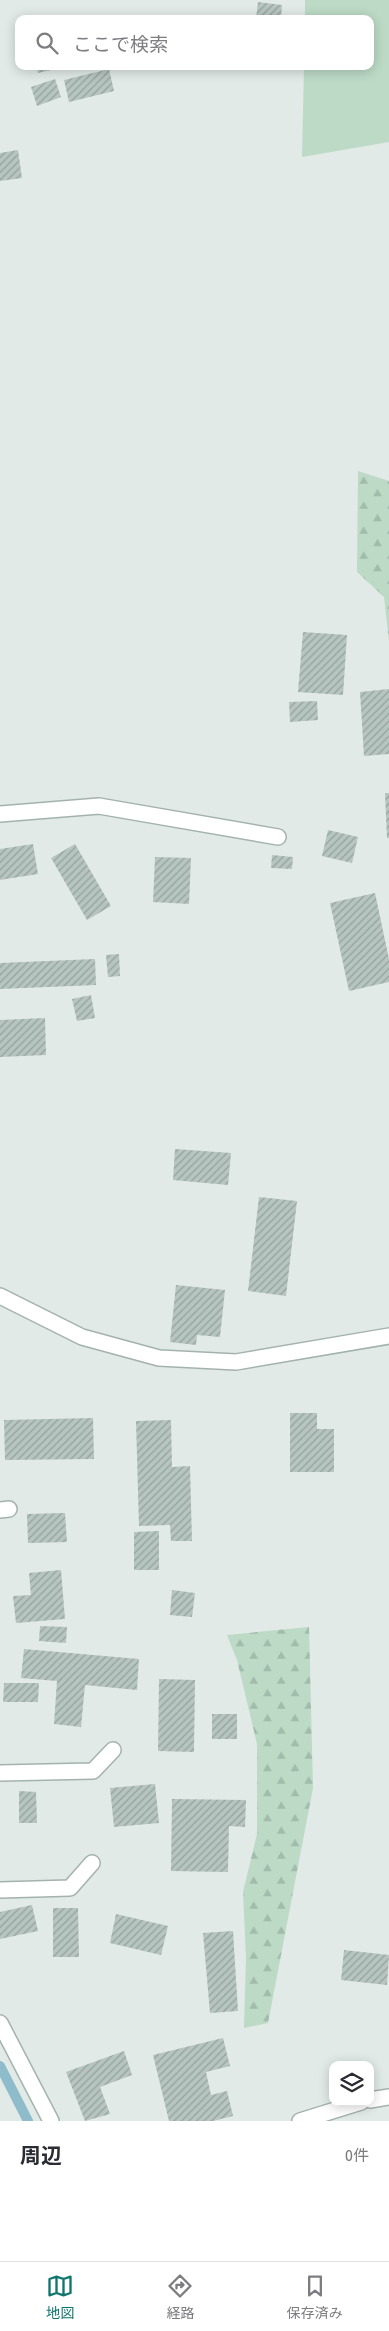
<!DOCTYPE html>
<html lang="ja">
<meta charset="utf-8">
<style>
:root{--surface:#fff;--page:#f2f2f3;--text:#2b2b33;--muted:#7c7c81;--line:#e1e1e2;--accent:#0f766e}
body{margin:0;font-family:"Fira Sans Condensed","Noto Sans JP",sans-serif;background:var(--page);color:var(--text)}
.controls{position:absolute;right:15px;bottom:15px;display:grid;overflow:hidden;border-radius:10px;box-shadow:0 2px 12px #0003}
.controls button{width:45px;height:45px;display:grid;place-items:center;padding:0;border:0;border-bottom:1px solid var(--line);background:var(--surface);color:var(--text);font:25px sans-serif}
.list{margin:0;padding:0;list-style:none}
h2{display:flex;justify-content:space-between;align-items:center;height:65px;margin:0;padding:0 20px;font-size:21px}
h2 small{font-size:16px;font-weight:400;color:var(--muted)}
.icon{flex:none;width:28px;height:28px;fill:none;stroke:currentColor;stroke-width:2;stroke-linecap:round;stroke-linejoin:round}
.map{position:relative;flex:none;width:389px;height:2121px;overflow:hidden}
.search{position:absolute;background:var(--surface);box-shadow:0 2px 12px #0003;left:15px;right:15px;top:15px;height:55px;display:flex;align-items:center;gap:12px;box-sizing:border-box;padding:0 18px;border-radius:10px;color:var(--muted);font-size:19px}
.sheet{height:140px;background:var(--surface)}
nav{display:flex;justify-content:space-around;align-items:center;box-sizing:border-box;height:70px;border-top:1px solid var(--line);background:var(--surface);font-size:14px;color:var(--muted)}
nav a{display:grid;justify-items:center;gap:2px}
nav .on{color:var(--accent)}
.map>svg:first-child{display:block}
.green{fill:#bcdac6}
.forest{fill:url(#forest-firs)}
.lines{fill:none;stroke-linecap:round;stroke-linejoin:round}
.stream{stroke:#8ebccb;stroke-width:10}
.building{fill:url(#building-hatch)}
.lane-casing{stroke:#a4b2ae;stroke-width:18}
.street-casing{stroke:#a4b2ae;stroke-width:18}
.lane{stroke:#fff;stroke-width:15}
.street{stroke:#fff;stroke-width:15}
</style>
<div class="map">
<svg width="389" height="2121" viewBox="0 0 389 2121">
<defs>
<pattern id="forest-firs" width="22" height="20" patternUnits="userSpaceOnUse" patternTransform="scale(1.25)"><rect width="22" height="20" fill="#bcdac6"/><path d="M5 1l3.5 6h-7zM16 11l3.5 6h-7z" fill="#a1bcab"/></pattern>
<pattern id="building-hatch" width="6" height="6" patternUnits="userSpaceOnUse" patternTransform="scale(1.25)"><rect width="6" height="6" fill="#b7c5c0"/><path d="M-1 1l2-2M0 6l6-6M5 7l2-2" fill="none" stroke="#94a19d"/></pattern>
</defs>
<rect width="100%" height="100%" fill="#e1eae7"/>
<path class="green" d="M 305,0 L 389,0 L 389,142 L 302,157 L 304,66 L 370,66 L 370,19 L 305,19 Z"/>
<path class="forest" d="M 358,471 L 389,481 L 389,641 L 384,597 L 357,572 Z
M 309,1627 L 313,1788 L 268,2023 L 244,2028 L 246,1957 L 243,1892 L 257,1834 L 257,1744 L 237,1660 L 227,1635 Z"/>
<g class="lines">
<path class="stream" d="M 0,2066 L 28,2121"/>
</g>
<path class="building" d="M 258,2 L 282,5 L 281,19 L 256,19 Z
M 36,66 L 64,66 L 64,67 L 38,73 Z
M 109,69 L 114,91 L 69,102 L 64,80 Z
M 55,79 L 61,97 L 37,106 L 31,87 Z
M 18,150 L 22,178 L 0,181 L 0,153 Z
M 303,632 L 347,635 L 343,695 L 298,692 Z
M 389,689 L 389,754 L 364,756 L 360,692 Z
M 317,701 L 318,720 L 290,722 L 289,702 Z
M 385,793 L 389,793 L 389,838 L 387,838 Z
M 328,830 L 358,837 L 352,863 L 322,856 Z
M 33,844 L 38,874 L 0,880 L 0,849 Z
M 75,844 L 111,906 L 87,920 L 51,858 Z
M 272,855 L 293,857 L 292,869 L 271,868 Z
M 155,857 L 191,858 L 189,904 L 153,902 Z
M 375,893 L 389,959 L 389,982 L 349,991 L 330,903 Z
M 119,954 L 120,976 L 108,977 L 106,955 Z
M 95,959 L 96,985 L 0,989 L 0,963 Z
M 91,995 L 95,1018 L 77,1021 L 72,999 Z
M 45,1018 L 46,1055 L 0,1057 L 0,1020 Z
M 175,1149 L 231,1153 L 228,1185 L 173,1180 Z
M 259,1197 L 297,1201 L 286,1296 L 248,1291 Z
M 176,1285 L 225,1290 L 220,1337 L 197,1335 L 196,1345 L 170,1342 Z
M 290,1413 L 317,1413 L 317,1429 L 334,1429 L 334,1472 L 290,1472 Z
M 93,1418 L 94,1459 L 5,1460 L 4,1420 Z
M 171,1420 L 172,1467 L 190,1466 L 192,1541 L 171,1541 L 170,1525 L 139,1526 L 136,1421 Z
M 65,1513 L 67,1542 L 28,1543 L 27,1514 Z
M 159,1531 L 159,1570 L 134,1570 L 134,1532 Z
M 61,1570 L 65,1619 L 16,1623 L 13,1596 L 31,1595 L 29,1573 Z
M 172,1590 L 195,1593 L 192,1617 L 170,1615 Z
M 40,1626 L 67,1627 L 66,1643 L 39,1641 Z
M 24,1649 L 139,1659 L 137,1690 L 85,1685 L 81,1727 L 54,1724 L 57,1681 L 21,1678 Z
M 159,1679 L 195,1680 L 194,1752 L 158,1751 Z
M 4,1683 L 39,1683 L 38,1702 L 3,1702 Z
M 212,1714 L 237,1714 L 237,1739 L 212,1739 Z
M 155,1784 L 159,1823 L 114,1827 L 110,1788 Z
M 19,1791 L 36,1792 L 37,1823 L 19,1823 Z
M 172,1799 L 246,1800 L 245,1827 L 229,1826 L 228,1872 L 171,1871 Z
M 32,1905 L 38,1931 L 0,1939 L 0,1912 Z
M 53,1908 L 78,1908 L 79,1957 L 53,1957 Z
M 116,1914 L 168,1926 L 161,1955 L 110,1943 Z
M 233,1931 L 238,2011 L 210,2013 L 203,1933 Z
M 344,1950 L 389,1955 L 387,1985 L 341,1980 Z
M 223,2038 L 230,2066 L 206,2072 L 211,2095 L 227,2091 L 233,2116 L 213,2121 L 169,2121 L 153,2055 Z
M 124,2051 L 132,2075 L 100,2087 L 110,2114 L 85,2121 L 66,2072 Z"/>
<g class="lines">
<defs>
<path id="lane" d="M 0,814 L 99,806 L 278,837
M 0,1510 L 9,1509
M 0,1773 L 93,1771 L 113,1750
M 0,1890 L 70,1888 L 92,1863"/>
<path id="street" d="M 0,1296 L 82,1337 L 159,1358 L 236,1362 L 389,1336
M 0,2023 L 51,2121
M 370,2100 L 389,2097
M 300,2121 L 361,2102"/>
</defs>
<use href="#lane" class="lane-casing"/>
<use href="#street" class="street-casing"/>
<use href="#lane" class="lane"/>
<use href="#street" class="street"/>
</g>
</svg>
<div class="controls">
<button><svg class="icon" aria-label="layers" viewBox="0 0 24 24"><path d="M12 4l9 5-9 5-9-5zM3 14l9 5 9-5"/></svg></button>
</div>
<div class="search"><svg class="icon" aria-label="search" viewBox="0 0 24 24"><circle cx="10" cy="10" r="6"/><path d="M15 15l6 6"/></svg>ここで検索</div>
</div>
<section class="sheet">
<h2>周辺<small>0件</small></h2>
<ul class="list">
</ul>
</section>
<nav>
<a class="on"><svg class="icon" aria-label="map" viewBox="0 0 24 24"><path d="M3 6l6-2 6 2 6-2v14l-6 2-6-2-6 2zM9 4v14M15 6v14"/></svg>地図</a>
<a><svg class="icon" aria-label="directions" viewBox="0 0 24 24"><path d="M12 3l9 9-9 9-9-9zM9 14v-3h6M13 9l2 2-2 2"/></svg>経路</a>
<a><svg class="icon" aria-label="saved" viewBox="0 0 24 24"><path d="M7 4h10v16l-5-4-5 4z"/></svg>保存済み</a>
</nav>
